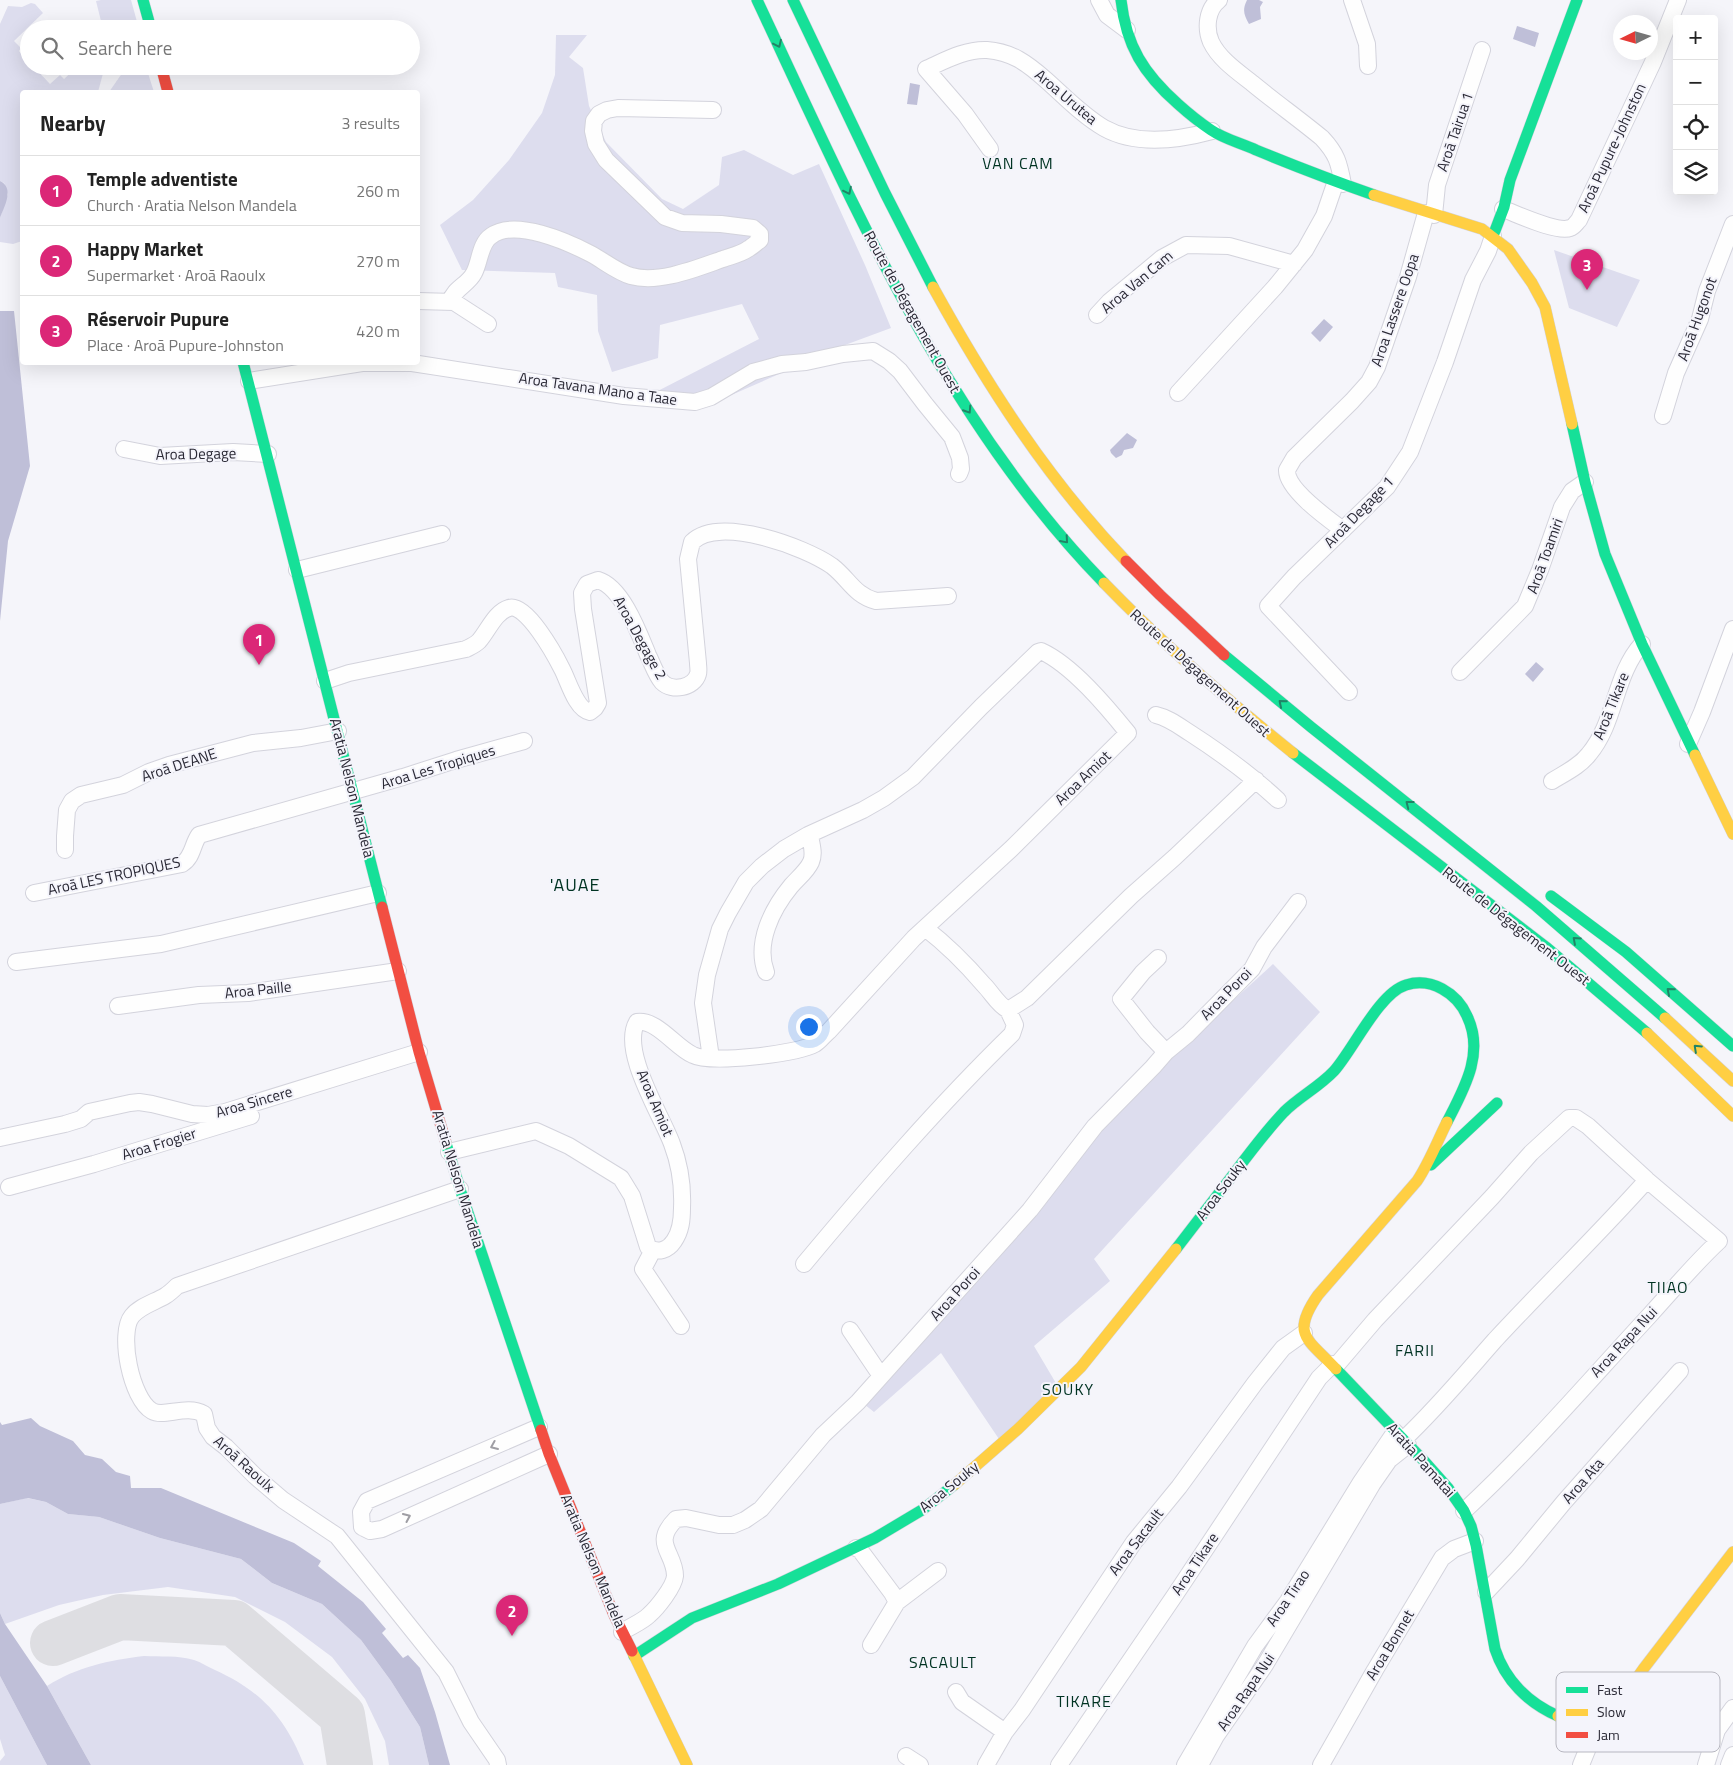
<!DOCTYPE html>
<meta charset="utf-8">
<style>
:root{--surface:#fff;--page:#f6f6f6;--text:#222;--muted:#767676;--line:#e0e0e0;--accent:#db2777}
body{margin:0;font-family:"Titillium Web",sans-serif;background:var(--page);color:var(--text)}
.controls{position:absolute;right:15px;top:15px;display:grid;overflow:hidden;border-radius:5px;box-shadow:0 5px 20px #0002}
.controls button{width:45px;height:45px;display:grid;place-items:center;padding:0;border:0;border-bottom:1px solid var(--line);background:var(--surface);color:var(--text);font:25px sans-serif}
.compass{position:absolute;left:1613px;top:15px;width:45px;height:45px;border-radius:50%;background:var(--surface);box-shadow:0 5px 20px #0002;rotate:265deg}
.you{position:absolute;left:808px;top:1026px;width:18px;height:18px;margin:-12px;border:4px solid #fff;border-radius:50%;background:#1a73e8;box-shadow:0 0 0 8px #1a73e833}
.badge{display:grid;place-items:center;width:32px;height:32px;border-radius:50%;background:var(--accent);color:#fff;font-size:16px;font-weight:700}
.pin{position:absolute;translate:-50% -41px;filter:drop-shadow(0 1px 2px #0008)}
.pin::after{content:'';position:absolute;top:26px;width:18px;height:15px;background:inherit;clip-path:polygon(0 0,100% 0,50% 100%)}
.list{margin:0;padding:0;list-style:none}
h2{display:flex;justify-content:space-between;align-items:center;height:65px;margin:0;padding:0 20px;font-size:21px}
h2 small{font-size:16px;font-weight:400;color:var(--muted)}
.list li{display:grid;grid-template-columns:32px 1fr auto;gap:15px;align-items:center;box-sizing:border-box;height:70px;padding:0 20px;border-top:1px solid var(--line)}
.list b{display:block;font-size:19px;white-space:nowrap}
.list p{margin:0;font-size:16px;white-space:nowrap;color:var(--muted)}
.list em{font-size:16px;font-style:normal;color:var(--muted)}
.icon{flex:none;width:28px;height:28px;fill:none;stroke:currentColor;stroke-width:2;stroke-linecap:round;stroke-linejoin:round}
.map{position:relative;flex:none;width:1733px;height:1765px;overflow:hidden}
.search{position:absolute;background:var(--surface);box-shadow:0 5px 20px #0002;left:20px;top:20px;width:400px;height:55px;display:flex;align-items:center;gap:12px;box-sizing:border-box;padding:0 18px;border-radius:28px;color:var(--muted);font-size:19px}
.panel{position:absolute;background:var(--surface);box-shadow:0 5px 20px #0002;left:20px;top:90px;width:400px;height:275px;border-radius:5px}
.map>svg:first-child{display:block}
.green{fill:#dde}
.water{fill:#bfbfd8}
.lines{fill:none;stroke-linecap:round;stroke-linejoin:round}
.taxiway{stroke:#dedee2;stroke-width:46}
.street-casing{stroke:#d3d3dc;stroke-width:18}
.fast-casing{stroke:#d3d3dc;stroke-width:12}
.slow-casing{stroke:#d3d3dc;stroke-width:12}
.jam-casing{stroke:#d3d3dc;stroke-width:12}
.street{stroke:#fefefe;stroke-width:16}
.fast{stroke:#16e098;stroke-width:11}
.slow{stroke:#ffcf43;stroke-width:11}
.jam{stroke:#f24e42;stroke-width:11}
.oneway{stroke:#208466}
.oneway2{stroke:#9f9ea4}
.labels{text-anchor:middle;stroke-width:4;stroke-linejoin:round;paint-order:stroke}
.street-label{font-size:15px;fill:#2a2935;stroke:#f4f4fb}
.neighbourhood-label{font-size:16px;letter-spacing:1px;fill:#032;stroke:#f4f4fb}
.quarter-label{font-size:18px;letter-spacing:1px;fill:#032;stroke:#f4f4fb}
.key{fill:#f4f4fb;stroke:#b7b7c0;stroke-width:1}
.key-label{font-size:14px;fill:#2a2935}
</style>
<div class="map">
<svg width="1733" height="1765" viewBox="0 0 1733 1765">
<rect width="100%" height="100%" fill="#f5f5fa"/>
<path class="green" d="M 101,0 L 131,0 L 139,29 L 103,29 L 96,1 Z
M 31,3 L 35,4 L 43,13 L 14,41 L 21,48 L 19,51 L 29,62 L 29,66 L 33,66 L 50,84 L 60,75 L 64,79 L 78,66 L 105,66 L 98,92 L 22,92 L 22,241 L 13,244 L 0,242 L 0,218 L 8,194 L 4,183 L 0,181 L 0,24 L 8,6 L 22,7 Z
M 556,35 L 587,35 L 569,57 L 583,68 L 589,106 L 606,142 L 662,199 L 683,209 L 719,185 L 722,157 L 744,150 L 793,175 L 819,164 L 865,265 L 891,328 L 845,345 L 720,400 L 648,396 L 759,339 L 742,304 L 660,325 L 658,358 L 612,372 L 598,331 L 597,295 L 558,287 L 555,273 L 462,270 L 440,225 L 473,200 L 509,160 L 542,113 L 555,75 Z
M 132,66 L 146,67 L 154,92 L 109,92 L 125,69 Z
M 1554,250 L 1640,280 L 1617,327 L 1569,308 Z
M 1273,964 L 1320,1012 L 1094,1259 L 1110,1281 L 1034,1346 L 1060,1390 L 1003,1445 L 941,1353 L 874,1412 L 859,1400 L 1104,1126 L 1181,1048 Z
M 27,1498 L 46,1502 L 68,1514 L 99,1517 L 160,1538 L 241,1559 L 272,1583 L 322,1604 L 361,1640 L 391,1681 L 420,1727 L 429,1765 L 389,1765 L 385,1741 L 365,1699 L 332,1657 L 285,1622 L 235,1597 L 168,1587 L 103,1595 L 59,1605 L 5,1624 L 0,1613 L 0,1504 Z
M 144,1656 C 160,1657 178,1655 194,1660 C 201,1662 208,1667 215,1670 C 261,1691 285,1717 304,1765 L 91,1765 L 47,1686 C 77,1667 109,1660 144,1656 Z
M 0,1676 L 47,1765 L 0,1765 L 0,1761 L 5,1755 L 0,1739 Z"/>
<path class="water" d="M 1247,0 L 1259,0 L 1263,2 L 1260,7 L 1261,19 L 1249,24 C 1244,15 1242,10 1247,0 Z
M 1517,26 L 1539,33 L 1535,47 L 1513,39 Z
M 910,83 L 920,85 L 917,105 L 907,104 Z
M 0,181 C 15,188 4,207 0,218 Z
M 0,311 L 14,311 L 30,466 L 8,541 L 0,621 Z
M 1324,319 L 1333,327 L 1320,342 L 1311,333 Z
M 1127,433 L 1137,440 L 1133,448 L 1124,450 L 1122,455 L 1116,458 L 1111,453 L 1110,450 Z
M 1536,662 L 1544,669 L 1533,682 L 1525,674 Z
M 31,1418 L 40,1426 L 73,1441 L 85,1455 L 102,1459 L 116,1472 L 130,1476 L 131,1488 L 161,1488 L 294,1543 L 321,1561 L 318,1566 L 363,1602 L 386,1629 L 382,1633 L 403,1658 L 408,1655 L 420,1668 L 435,1712 L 450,1765 L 429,1765 L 420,1727 L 391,1681 L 361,1640 L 322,1604 L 272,1583 L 241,1559 L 160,1538 L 99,1517 L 68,1514 L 46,1502 L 28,1498 L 0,1504 L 0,1422 L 2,1425 Z
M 0,1613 L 5,1624 L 47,1686 L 91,1765 L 47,1765 L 0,1676 Z"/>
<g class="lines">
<path class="taxiway" d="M 53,1643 L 120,1617 L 234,1623 L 342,1715 L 350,1765"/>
<defs>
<path id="street" d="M 1099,0 L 1107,15 L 1127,30
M 1219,0 C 1207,9 1205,28 1211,42 C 1219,59 1238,72 1252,83 C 1275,102 1299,119 1322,138 C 1337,154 1339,163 1343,184
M 1352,0 L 1367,44 L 1368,66
M 990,149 L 965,114 L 926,69 C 944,61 965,49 987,50 C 1012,52 1027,63 1046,80 C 1064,96 1083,116 1104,128 C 1136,146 1179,140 1212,131
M 1503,209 C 1517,214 1557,233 1570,228 C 1574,227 1576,223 1579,220 L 1653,62 L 1678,0
M 1434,215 L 1437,185 L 1482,50
M 418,301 L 454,302 L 488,324
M 450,302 C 454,288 468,285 474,273 C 480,262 480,243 491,236 C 515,218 568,242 591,254 C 604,261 617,272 631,276 C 659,284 697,268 723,259 C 731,256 741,254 748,249 C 752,247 756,243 760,240 L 760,234 L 753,228 L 721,224 L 682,223 L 665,217 L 606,160 L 596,144 L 593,131 L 594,121 L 599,114 L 607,110 L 618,108 L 713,110
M 1097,315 L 1109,302 L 1162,258 L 1186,245 L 1229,246 L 1294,264
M 249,381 L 362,363 L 412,363 L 624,396 L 695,402 L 711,397 L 753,372 L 782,364 L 806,362 L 843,354 L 873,351 L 889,361 L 900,371 L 925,404 L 952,437 L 960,458 L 961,469 L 959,474
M 1178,393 L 1275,287 L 1305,250 L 1324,216 L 1336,181
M 1663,416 L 1676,373 L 1700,319 L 1707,291 L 1733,224
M 124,449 L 160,456 L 233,452 L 268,454
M 1343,530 C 1328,519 1286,489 1287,470 L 1294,458 L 1352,401 L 1369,382 L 1377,367 L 1408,277 L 1426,213
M 297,570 L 442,534
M 1460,672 L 1525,606 L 1540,570 L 1562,507 L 1572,491 L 1585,482
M 325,681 L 349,673 L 466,649 C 470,647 475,645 479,641 C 488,631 495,612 509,608 C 526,602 555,655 562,669 C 568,680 576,710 590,712 L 595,708 L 598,703 L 583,609 L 582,593 L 587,584 L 598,580 C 622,587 639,633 648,655 C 652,663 656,675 662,682 C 672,692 694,688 698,674 C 699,671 698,666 698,663 L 688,559 L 692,542 C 719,515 805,547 832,566 C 849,579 854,595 876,601 L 948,596
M 1349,692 L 1268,606 L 1294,577 L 1387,487 L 1410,452 L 1445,362 L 1473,280 L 1488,251 L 1493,236
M 1156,715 C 1169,718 1179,726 1190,733 C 1221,753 1251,775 1278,800
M 1688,744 L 1702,712 L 1733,629
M 1552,781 C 1565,773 1580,766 1589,754 C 1616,722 1614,675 1642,644
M 65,850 L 65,836 L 67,810 L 72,801 L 81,795 L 123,785 L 149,772 L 169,765 L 253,743 L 301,738 L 338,731
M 34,893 L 182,864 C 193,857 192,845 199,835 L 403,777 L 456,760 L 524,741
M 925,928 C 947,945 966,964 984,985 C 992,993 998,1005 1008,1010 L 1027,998 L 1131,896 L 1175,857 L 1256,780
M 1158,958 L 1143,972 L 1121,999 L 1147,1032 L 1166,1052
M 16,962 L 161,944 L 378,893
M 766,972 C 755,943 772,909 791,886 C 798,878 807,871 811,862 C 815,853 811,844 810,835
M 118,1006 L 199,995 L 248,993 L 398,971
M 0,1138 L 65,1124 L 81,1119 L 89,1112 L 130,1103 L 139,1102 L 152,1104 L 192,1114 L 208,1115 L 225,1112 L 419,1052
M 449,1152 L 536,1131 L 569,1146 L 621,1178 L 632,1196 L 648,1247 C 658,1254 668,1250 674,1241 C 681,1231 682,1220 682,1208 C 683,1186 680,1165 672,1144 C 662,1116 620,1051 637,1022 C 657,1019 676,1048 693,1055 C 710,1064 797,1054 815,1044 C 820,1041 824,1035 829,1031 L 914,938 L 1011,849 L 1128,733 C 1107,707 1072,665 1041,651 L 1038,652 L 981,707 L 913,777 L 884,798 L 863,810 L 808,835 L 784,849 L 762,866 L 746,882 L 728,913 L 720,929 L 707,975 L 703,1003 L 711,1058
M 9,1187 L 94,1164 L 251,1116
M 460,1189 L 177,1286 C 173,1290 170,1293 165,1296 C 155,1302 140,1306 132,1316 C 118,1333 131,1399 152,1411 C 164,1418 186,1404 204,1414 L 207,1428 L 213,1437 L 226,1447 L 255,1476 L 283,1500 L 337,1536 L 446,1672 L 471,1722 L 497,1760 L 498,1765
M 653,1250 L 643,1269 L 681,1326
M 804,1264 C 870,1185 938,1106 1012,1034 L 1015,1025 L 1008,1010
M 850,1330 L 881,1376
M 1335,1367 L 1375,1320 L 1492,1197 L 1531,1153 L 1569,1118 L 1576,1118 L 1588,1126 L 1647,1180 L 1719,1241 C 1694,1264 1672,1291 1649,1316 C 1588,1382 1530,1450 1464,1511
M 1403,1440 C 1436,1409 1465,1374 1495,1340 C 1545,1286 1598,1235 1647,1180
M 362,1527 L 361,1512 L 367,1501 L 539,1427
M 362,1527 L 370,1531 L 382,1529 L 549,1454
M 856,1548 L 860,1550 L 892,1593 L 897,1602 L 871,1645
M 1486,1592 L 1517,1559 L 1564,1502 L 1680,1371
M 897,1602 L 938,1571
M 622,1632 C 631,1626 642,1622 649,1615 C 657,1608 674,1587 675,1576 C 675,1552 651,1544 676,1519 L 686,1518 L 719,1525 L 733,1525 L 745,1520 L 761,1509 L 823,1435 L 858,1402 L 1030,1210 L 1095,1126 L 1153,1067 L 1166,1052 L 1188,1034 L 1252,969 L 1264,947 L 1298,902
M 956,1692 L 962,1702 L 1005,1732
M 906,1756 L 920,1765
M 986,1765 L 1005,1732 L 1022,1710 L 1134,1542 L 1179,1487 L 1255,1383 L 1283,1348 L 1304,1333
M 1059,1765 L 1175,1595 L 1319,1378 L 1333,1364
M 1185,1765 L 1255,1646 L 1288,1601 L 1361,1482 L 1395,1432
M 1200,1765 L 1216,1736 L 1265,1665 L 1373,1483 L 1389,1460 L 1408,1445
M 1321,1765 L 1375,1670 L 1442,1558 L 1454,1549 L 1475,1541
M 1581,1765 L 1596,1728
M 1706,1765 L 1717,1730 L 1733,1708
M 1729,1765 L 1733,1755"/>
<path id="fast" d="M 143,0 L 151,29
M 757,0 C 853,204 944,419 1104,583
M 793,0 L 885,193 L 933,287
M 1121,0 C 1126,46 1144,74 1178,104 C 1188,113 1199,122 1211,130 C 1224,139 1241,143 1256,150 C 1295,166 1334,181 1374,195
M 1493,236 L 1504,207 L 1510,180 L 1577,0
M 243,362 L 382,907
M 1572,424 L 1585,482 L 1605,554 L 1642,644 L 1695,755
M 1224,655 L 1311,727 L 1536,906 L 1665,1018
M 1293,753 L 1546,947 L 1647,1033
M 1551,896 L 1626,952 L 1733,1046
M 446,1143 L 460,1189 L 541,1430
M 1431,1165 L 1497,1103
M 1176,1249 C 1196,1223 1216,1197 1236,1171 C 1251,1151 1267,1130 1284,1112 C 1299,1097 1319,1087 1334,1071 C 1353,1050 1379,993 1406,985 C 1431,977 1457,993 1467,1016 C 1485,1053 1464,1089 1447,1122
M 1336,1369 L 1424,1461 L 1448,1488 L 1464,1511 L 1471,1526 L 1476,1545 L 1495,1649 C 1505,1680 1528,1703 1558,1716
M 634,1656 L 692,1618 L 778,1584 L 875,1538 L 922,1510 L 954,1485"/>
<path id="slow" d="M 1374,195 L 1482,229 L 1508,249 L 1532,283 L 1545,307 L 1572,424
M 933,287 C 987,385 1048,480 1126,561
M 1104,583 C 1163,644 1227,700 1293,753
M 1695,755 L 1733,834
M 1665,1018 L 1733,1081
M 1647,1033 L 1733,1116
M 1336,1369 C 1308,1339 1290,1335 1318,1295 L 1417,1181 C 1429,1163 1437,1142 1447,1122
M 954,1485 L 1018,1429 L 1081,1367 L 1176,1249
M 632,1651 L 687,1765
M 1558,1716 L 1580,1727 L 1598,1728 L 1616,1708 L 1644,1668 L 1733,1552"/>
<path id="jam" d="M 161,66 L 168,92
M 1126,561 L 1160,595 L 1224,655
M 382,907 L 419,1052 L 446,1143
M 541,1430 L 549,1454 L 614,1615 L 632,1651"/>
</defs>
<use href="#street" class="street-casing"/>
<use href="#fast" class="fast-casing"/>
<use href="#slow" class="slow-casing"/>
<use href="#jam" class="jam-casing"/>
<use href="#street" class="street"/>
<use href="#fast" class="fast"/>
<use href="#slow" class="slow"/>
<use href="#jam" class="jam"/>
</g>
<defs><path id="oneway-chevron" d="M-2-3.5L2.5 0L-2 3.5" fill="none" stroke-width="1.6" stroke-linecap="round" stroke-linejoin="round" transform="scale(1.25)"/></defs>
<g class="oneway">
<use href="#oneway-chevron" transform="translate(778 44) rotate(65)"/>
<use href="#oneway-chevron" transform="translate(848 191) rotate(64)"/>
<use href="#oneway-chevron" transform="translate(968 410) rotate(57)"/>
<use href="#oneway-chevron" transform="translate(1065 540) rotate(49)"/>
<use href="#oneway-chevron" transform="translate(1282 703) rotate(-140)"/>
<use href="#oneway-chevron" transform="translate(1409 804) rotate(-142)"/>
<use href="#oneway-chevron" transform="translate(1576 940) rotate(-138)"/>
<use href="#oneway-chevron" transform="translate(1670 991) rotate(-139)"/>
<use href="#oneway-chevron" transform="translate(1697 1048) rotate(-137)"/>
</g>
<g class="oneway2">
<use href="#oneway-chevron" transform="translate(494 1446) rotate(157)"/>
<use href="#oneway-chevron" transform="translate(407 1517) rotate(-24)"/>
</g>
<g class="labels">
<g class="street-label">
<text transform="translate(1066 97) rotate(40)" y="5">Aroa Urutea</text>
<text transform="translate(1455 132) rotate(-71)" y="5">Aroā Tairua 1</text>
<text transform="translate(1612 148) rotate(-65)" y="5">Aroā Pupure-Johnston</text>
<text transform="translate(1137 282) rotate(-40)" y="5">Aroa Van Cam</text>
<text transform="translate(1395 310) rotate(-71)" y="5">Aroa Lassere Oopa</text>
<text transform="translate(912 312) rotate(61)" y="5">Route de Dégagement Ouest</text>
<text transform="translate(1697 319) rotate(-70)" y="5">Aroā Hugonot</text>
<text transform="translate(598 389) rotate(8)" y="5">Aroa Tavana Mano a Taae</text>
<text transform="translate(196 454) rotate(-1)" y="5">Aroa Degage</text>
<text transform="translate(1359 512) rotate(-46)" y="5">Aroā Degage 1</text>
<text transform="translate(1545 556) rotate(-70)" y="5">Aroā Toamiri</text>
<text transform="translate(640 638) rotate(61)" y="5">Aroa Degage 2</text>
<text transform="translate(1200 673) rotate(42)" y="5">Route de Dégagement Ouest</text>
<text transform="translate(1611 706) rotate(-68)" y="5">Aroā Tikare</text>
<text transform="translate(179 765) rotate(-18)" y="5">Aroā DEANE</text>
<text transform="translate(438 767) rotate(-17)" y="5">Aroa Les Tropiques</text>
<text transform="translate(1083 778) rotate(-44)" y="5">Aroa Amiot</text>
<text transform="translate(352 788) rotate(76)" y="5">Aratia Nelson Mandela</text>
<text transform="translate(114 876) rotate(-12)" y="5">Aroā LES TROPIQUES</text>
<text transform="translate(1516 926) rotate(38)" y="5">Route de Dégagement Ouest</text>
<text transform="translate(258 990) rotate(-6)" y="5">Aroa Paille</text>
<text transform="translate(1226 994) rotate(-46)" y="5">Aroa Poroi</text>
<text transform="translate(254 1102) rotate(-16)" y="5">Aroa Sincere</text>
<text transform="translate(655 1103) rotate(67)" y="5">Aroa Amiot</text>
<text transform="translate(159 1144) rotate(-17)" y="5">Aroa Frogier</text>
<text transform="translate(458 1179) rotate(73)" y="5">Aratia Nelson Mandela</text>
<text transform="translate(1221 1190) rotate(-53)" y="5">Aroa Souky</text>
<text transform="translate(955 1294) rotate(-48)" y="5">Aroa Poroi</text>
<text transform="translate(1624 1342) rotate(-47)" y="5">Aroa Rapa Nui</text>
<text transform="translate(1421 1460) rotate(48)" y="5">Aratia Pamatai</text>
<text transform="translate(244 1464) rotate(42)" y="5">Aroā Raoulx</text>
<text transform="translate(1583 1481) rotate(-49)" y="5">Aroa Ata</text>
<text transform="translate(949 1487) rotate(-39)" y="5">Aroa Souky</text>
<text transform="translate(1136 1542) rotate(-53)" y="5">Aroa Sacault</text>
<text transform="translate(593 1561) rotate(67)" y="5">Aratia Nelson Mandela</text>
<text transform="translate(1195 1564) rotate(-56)" y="5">Aroa Tikare</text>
<text transform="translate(1288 1598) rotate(-56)" y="5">Aroa Tirao</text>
<text transform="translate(1390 1645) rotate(-59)" y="5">Aroa Bonnet</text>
<text transform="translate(1246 1692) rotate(-56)" y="5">Aroa Rapa Nui</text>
</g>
<g class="neighbourhood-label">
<text x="1018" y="169">VAN CAM</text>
<text x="1668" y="1293">TIIAO</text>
<text x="1415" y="1356">FARII</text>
<text x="1068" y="1395">SOUKY</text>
<text x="943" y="1668">SACAULT</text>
<text x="1084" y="1707">TIKARE</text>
</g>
<g class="quarter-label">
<text x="575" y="891">'AUAE</text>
</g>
</g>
<rect x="1556" y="1672" width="164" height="80" rx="8" class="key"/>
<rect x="1566" y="1687" width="22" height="6" fill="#16e098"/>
<rect x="1566" y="1709" width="22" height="7" fill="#ffcf43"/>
<rect x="1566" y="1732" width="22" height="6" fill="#f24e42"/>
<g class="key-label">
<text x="1597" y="1695">Fast</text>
<text x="1597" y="1717">Slow</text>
<text x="1597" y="1740">Jam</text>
</g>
</svg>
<div class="controls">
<button>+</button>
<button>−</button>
<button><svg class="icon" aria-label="locate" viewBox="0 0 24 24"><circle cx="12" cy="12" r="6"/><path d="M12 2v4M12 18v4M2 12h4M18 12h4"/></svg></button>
<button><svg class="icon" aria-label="layers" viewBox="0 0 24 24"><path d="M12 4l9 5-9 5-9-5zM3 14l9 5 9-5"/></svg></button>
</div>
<svg class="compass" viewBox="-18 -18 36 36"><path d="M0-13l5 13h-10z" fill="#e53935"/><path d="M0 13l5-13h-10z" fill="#767676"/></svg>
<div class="you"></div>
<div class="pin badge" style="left:259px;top:665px">1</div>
<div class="pin badge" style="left:512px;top:1636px">2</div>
<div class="pin badge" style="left:1587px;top:290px">3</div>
<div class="search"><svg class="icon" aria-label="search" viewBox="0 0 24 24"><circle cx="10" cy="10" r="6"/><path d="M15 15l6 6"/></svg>Search here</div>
<section class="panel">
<h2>Nearby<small>3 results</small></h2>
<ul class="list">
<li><span class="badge">1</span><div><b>Temple adventiste</b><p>Church · Aratia Nelson Mandela</p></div><em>260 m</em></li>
<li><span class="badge">2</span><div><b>Happy Market</b><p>Supermarket · Aroā Raoulx</p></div><em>270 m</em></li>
<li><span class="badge">3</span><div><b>Réservoir Pupure</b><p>Place · Aroā Pupure-Johnston</p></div><em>420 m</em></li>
</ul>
</section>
</div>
